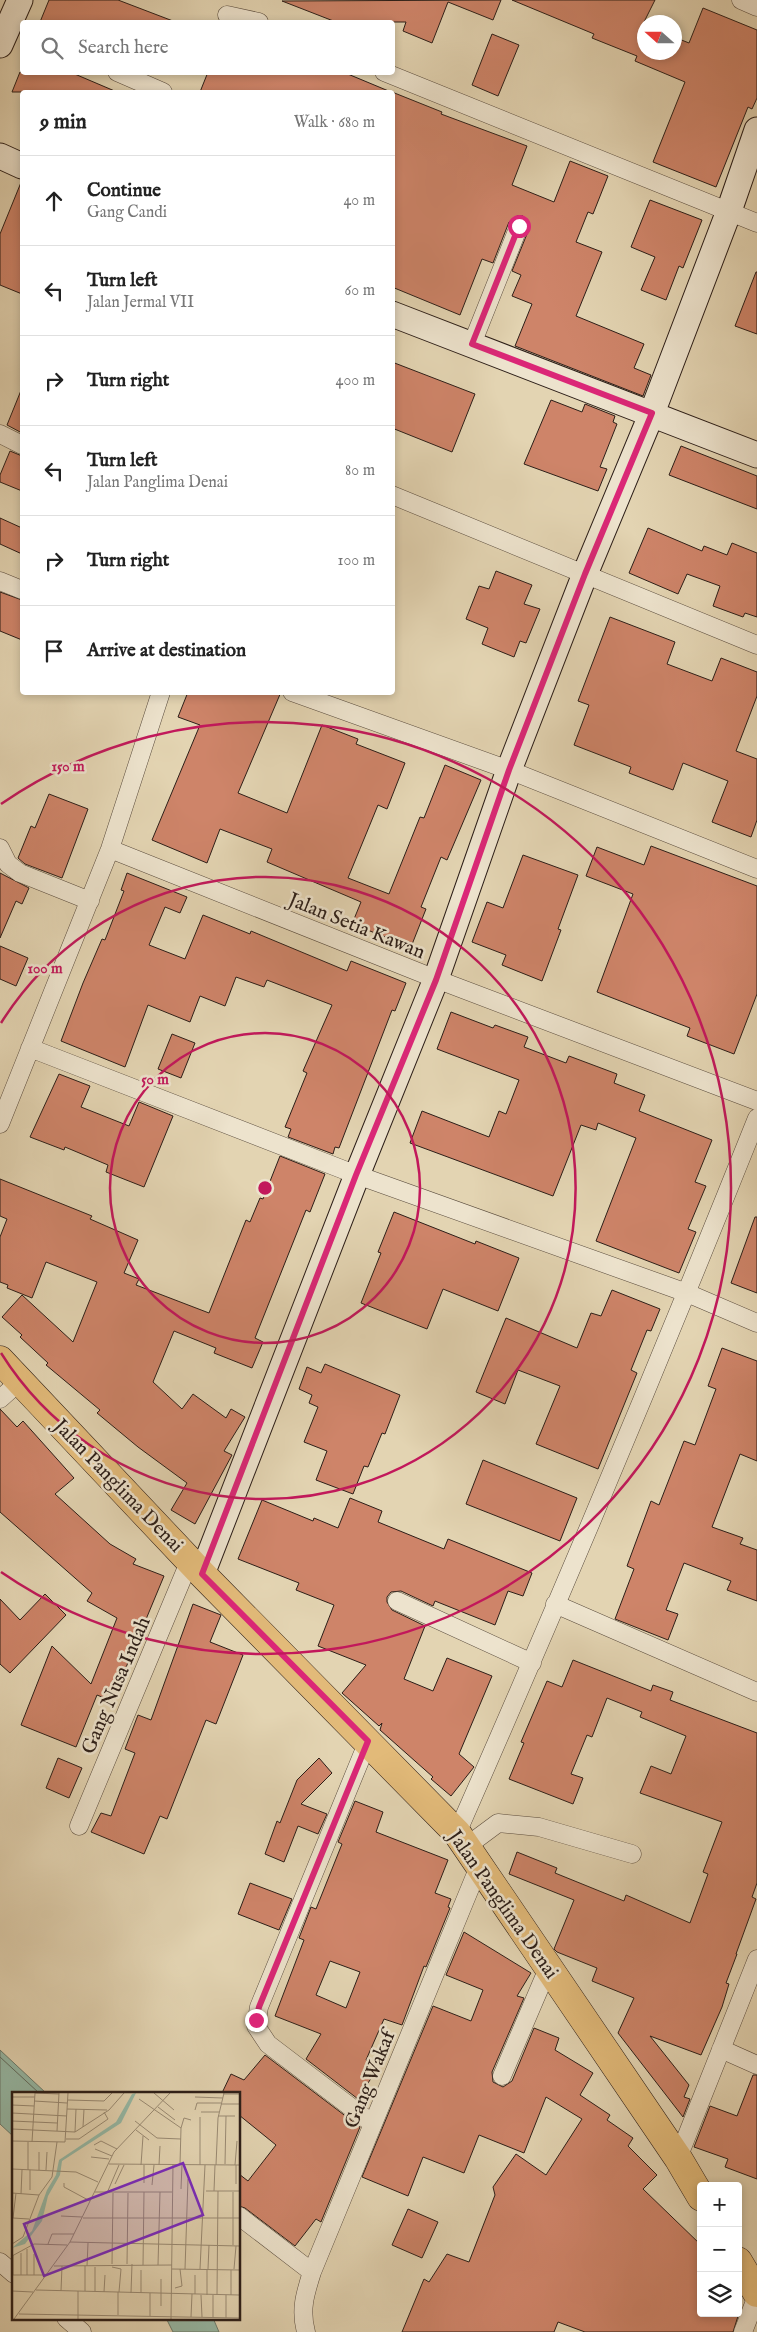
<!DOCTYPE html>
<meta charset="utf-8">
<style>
:root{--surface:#fff;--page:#f2f2f2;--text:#222;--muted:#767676;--line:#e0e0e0}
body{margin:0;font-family:"IM FELL English",serif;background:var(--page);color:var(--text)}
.controls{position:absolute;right:15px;bottom:15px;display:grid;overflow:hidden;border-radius:5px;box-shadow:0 2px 8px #0003}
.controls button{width:45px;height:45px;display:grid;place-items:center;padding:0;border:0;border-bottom:1px solid var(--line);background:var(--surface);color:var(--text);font:25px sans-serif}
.compass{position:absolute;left:637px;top:15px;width:45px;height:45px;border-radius:50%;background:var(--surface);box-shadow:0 2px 8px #0003;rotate:291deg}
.stop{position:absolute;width:15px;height:15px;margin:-11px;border:4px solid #db2777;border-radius:50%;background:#fff}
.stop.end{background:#db2777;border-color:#fff;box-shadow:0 1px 5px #0008}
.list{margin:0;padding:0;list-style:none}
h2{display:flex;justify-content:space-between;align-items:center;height:65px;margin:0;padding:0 20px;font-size:21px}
h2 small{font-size:16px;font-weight:400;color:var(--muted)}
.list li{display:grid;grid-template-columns:32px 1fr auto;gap:15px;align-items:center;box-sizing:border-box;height:90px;padding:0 20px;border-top:1px solid var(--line)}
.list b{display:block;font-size:19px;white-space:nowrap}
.list p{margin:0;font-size:16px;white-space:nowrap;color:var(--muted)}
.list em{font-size:16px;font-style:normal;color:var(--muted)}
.icon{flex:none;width:28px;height:28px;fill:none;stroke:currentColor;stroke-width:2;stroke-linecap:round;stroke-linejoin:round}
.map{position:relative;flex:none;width:757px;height:2332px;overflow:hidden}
.search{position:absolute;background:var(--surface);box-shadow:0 2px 8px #0003;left:20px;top:20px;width:375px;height:55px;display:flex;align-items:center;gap:12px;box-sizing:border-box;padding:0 18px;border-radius:5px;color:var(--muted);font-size:19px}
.panel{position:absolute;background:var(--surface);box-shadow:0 2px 8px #0003;left:20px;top:90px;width:375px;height:605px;border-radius:5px}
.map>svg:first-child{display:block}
.water{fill:#96b9a6;stroke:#6c7b6d}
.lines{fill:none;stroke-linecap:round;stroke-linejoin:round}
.shore{stroke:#616c5f;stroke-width:1}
.building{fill:#ce8469;stroke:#2c1e18;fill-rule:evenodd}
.street-casing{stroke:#5a4c3e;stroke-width:19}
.secondary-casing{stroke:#2c1e18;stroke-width:27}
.primary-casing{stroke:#2c1e18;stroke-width:29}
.street{stroke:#ede3cd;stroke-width:18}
.secondary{stroke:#ede3cd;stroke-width:25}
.primary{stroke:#e2ba79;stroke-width:28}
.route{stroke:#db2777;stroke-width:6}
.ring{fill:none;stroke:#c2185b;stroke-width:2.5}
.labels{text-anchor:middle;stroke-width:5;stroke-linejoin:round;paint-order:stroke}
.street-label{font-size:20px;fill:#2c1e18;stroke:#ede3cd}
.inset-road{fill:none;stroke:#9a8b74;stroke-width:1}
.view{fill:#7b2cbf;fill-opacity:0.15;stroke:#7b2cbf;stroke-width:2.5}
.inset-edge{fill:none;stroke:#2c1e18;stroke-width:2.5}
.centre{fill:#c2185b;stroke:#ede3cd;stroke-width:2.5}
.ring-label{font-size:15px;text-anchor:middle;font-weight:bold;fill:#c2185b;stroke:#ede3cd;stroke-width:5;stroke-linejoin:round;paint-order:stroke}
</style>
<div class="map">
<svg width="757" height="2332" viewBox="0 0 757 2332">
<rect width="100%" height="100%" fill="#e3d4b2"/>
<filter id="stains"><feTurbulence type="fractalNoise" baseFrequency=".004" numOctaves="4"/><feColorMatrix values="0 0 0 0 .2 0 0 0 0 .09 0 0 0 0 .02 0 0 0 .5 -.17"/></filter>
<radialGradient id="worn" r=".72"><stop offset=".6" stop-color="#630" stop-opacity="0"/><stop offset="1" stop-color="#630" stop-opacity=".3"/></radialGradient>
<path class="water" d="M 0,2050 L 46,2093 L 14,2093 L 14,2137 L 0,2124 Z
M 166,2318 L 213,2318 L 219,2332 L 173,2332 Z"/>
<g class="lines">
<path class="shore" d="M 0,2057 L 39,2093"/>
</g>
<path class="building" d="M 49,0 L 118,0 L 173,21 L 40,22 Z
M 501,0 L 493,20 L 448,2 L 432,43 L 403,31 L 406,22 L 336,22 L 282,1 Z
M 512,0 L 655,0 L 644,22 L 644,52 L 674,52 L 674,37 L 689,43 L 703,8 L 757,30 L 757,98 L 752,109 L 748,107 L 716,187 L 653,162 L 685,82 L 635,61 L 637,56 L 592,38 L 594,34 Z
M 492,34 L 519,45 L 498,96 L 472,85 Z
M 20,72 L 70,72 L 117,92 L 12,92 Z
M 208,72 L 343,72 L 391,92 L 200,92 Z
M 392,92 L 442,112 L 441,114 L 527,146 L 512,185 L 554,202 L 570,161 L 608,176 L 593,214 L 588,212 L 576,242 L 602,252 L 576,316 L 644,344 L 634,368 L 651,375 L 643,396 L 515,346 L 532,304 L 512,296 L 521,275 L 512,271 L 529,229 L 529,224 L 523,216 L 517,216 L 509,222 L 493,263 L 482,259 L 460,315 L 392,287 Z
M 22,180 L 22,294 L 0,285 L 0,234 Z
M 650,200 L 702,220 L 683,268 L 679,266 L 666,300 L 641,290 L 655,257 L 631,247 Z
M 756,272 L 757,272 L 757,334 L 735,326 Z
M 392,362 L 475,394 L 452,452 L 392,428 Z
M 22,388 L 22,433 L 7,425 Z
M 551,400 L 582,412 L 585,404 L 615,416 L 613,422 L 617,424 L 600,467 L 607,469 L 598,491 L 524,464 Z
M 681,446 L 757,476 L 757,509 L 669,475 Z
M 10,451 L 22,456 L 22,491 L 0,482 L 0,475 Z
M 0,518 L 22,528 L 22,554 L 0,544 Z
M 648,528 L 702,551 L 704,546 L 727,555 L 732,543 L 757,553 L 757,617 L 745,613 L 743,617 L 713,606 L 720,586 L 687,574 L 678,594 L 629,573 Z
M 496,571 L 532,585 L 524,604 L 540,609 L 526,643 L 520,641 L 514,657 L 482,644 L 488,628 L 466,619 L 479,586 L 489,589 Z
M 0,592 L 22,600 L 22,640 L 0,631 Z
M 610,617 L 675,642 L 667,664 L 712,681 L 721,658 L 757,672 L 757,696 L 736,751 L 757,759 L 757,820 L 751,837 L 712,822 L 728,781 L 683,763 L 673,790 L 629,773 L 631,767 L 574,745 L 589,705 L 578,701 Z
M 188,692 L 281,692 L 238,793 L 287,813 L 322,725 L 358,739 L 356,744 L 405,763 L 387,809 L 378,805 L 348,878 L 389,894 L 420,817 L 424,818 L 445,765 L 481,780 L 447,860 L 441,857 L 421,907 L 426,909 L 411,947 L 352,924 L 361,902 L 267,862 L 272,849 L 220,829 L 207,863 L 152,840 L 200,725 L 178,717 Z
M 49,794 L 88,809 L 62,878 L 25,864 L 18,858 L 31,826 L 35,828 Z
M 651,846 L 757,886 L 757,994 L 734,1054 L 687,1036 L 690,1028 L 597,992 L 633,894 L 586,876 L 597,847 L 644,865 Z
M 523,855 L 578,875 L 558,929 L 561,930 L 542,981 L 502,965 L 506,955 L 472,942 L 487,902 L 503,908 Z
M 0,873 L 29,888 L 22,904 L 16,901 L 0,938 Z
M 127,873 L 187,897 L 180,913 L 165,907 L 149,945 L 185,959 L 203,915 L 250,934 L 251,931 L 347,971 L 351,961 L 406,983 L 395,1011 L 392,1010 L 339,1148 L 335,1147 L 333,1154 L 288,1137 L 291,1129 L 285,1127 L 307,1073 L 303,1071 L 332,1005 L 267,980 L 264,987 L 236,977 L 225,1006 L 200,996 L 190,1022 L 148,1005 L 125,1067 L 61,1041 L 83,983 L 102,939 L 105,940 L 124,891 L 121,890 Z
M 0,946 L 28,958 L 16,986 L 0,979 Z
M 451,1012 L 493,1028 L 495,1025 L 528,1037 L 524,1047 L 566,1063 L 569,1056 L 617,1074 L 614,1083 L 645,1095 L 639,1111 L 712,1140 L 695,1182 L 706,1186 L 688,1229 L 696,1232 L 679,1273 L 596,1241 L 636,1138 L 598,1123 L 596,1130 L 581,1125 L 553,1196 L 410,1143 L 422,1111 L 489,1137 L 499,1111 L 506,1114 L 519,1080 L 437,1049 Z
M 172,1034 L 195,1043 L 181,1078 L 158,1069 Z
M 59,1074 L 90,1086 L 81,1107 L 129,1126 L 139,1102 L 173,1116 L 144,1187 L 106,1172 L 108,1165 L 65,1147 L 64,1150 L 30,1137 Z
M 280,1156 L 325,1174 L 310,1212 L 306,1210 L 255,1338 L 263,1342 L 252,1368 L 214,1353 L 216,1348 L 174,1331 L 153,1382 L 182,1409 L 193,1394 L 226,1418 L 231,1409 L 245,1417 L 224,1451 L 232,1455 L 195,1524 L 171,1510 L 187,1483 L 138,1447 L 97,1413 L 100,1410 L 46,1365 L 48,1363 L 20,1337 L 22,1335 L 2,1317 L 22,1295 L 73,1342 L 97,1282 L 46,1262 L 32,1298 L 7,1288 L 8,1285 L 0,1282 L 0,1237 L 7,1219 L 0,1216 L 0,1179 L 92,1216 L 90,1219 L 138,1240 L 124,1273 L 139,1279 L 136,1285 L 209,1313 L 246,1220 L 250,1222 L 260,1198 L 263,1199 Z
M 394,1212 L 475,1244 L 476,1241 L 519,1258 L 498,1311 L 443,1289 L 427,1329 L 361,1303 L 381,1253 L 378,1252 Z
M 755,1217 L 757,1217 L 757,1293 L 731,1283 Z
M 612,1290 L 660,1309 L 651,1331 L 647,1330 L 631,1370 L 637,1373 L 598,1469 L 536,1444 L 560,1386 L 518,1370 L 505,1404 L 476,1392 L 506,1318 L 577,1348 L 591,1313 L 601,1316 Z
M 722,1348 L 757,1361 L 757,1461 L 740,1454 L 712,1527 L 743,1538 L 740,1544 L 757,1550 L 757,1601 L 727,1590 L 731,1581 L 684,1563 L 666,1610 L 678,1614 L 668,1640 L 615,1619 L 634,1569 L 627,1566 L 651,1501 L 659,1505 L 684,1441 L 695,1445 L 716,1389 L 708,1386 Z
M 325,1364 L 400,1395 L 385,1434 L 382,1433 L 368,1467 L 364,1466 L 353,1494 L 316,1480 L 327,1451 L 304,1442 L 318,1407 L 309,1403 L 312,1395 L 299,1389 L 307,1367 L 321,1373 Z
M 0,1409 L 17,1427 L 23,1421 L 74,1478 L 55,1494 L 110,1544 L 136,1559 L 133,1564 L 164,1576 L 112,1701 L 97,1695 L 76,1747 L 21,1725 L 52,1646 L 91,1684 L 117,1618 L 87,1601 L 92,1593 L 0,1512 Z
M 483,1460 L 577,1498 L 560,1541 L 466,1504 Z
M 350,1498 L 382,1511 L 378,1522 L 444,1549 L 448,1539 L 532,1573 L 523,1596 L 508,1591 L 495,1625 L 435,1601 L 433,1606 L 401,1591 L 391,1592 L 387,1597 L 387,1602 L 392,1610 L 425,1626 L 404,1679 L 433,1691 L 447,1658 L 492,1676 L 459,1754 L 474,1767 L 451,1796 L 431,1779 L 433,1777 L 380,1730 L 382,1723 L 379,1726 L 342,1693 L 366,1665 L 318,1646 L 334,1605 L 296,1590 L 299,1583 L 238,1559 L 262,1500 L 313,1521 L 314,1518 L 338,1528 Z
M 45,1594 L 66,1615 L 10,1673 L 0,1664 L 0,1599 L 20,1620 Z
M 193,1604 L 221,1615 L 210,1642 L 243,1655 L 216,1724 L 206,1720 L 167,1819 L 160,1816 L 144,1854 L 91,1832 L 101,1813 L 111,1816 L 135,1753 L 125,1749 L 138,1715 L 151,1720 Z
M 573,1660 L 651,1691 L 653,1685 L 673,1692 L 670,1700 L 757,1733 L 757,1883 L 752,1897 L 756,1899 L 736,1954 L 737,1954 L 726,1983 L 729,1984 L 722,2007 L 701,2055 L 650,2036 L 689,2085 L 684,2097 L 690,2099 L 683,2117 L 618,2033 L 634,1998 L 592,1981 L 597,1968 L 557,1952 L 554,1949 L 574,1900 L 509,1874 L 517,1852 L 557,1868 L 555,1873 L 624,1901 L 626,1895 L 690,1923 L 708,1874 L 703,1872 L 722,1822 L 640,1793 L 651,1766 L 671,1774 L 686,1736 L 640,1717 L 642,1712 L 607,1698 L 592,1737 L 587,1735 L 571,1774 L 583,1778 L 573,1804 L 509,1779 L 524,1743 L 521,1742 L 547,1681 L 562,1687 Z
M 58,1758 L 82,1768 L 69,1798 L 46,1788 Z
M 319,1758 L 332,1773 L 301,1804 L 327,1814 L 318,1834 L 298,1826 L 284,1862 L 265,1854 L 277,1821 L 280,1823 L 297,1780 Z
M 355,1801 L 383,1812 L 376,1832 L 448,1860 L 435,1893 L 451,1899 L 448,1907 L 450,1908 L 426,1967 L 424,1966 L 402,2025 L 384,2019 L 366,2060 L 375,2065 L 375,2072 L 358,2099 L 306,2059 L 321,2034 L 275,2016 L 304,1940 L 299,1938 L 311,1907 L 316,1909 L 342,1844 L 338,1842 ZM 330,1961 L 360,1972 L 346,2008 L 316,1995 Z
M 250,1883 L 292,1899 L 279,1930 L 238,1914 Z
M 464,1932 L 531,1973 L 517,1996 L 524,1998 L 492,2072 L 493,2082 L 503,2087 L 512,2081 L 534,2028 L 559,2038 L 555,2050 L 593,2073 L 580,2095 L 610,2115 L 607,2120 L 633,2138 L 628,2146 L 657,2175 L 643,2189 L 701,2245 L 701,2313 L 739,2313 L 733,2332 L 585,2332 L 558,2322 L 554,2332 L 402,2332 L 424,2279 L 429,2282 L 447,2254 L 469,2262 L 495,2195 L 493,2187 L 516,2154 L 546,2175 L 582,2119 L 546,2097 L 524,2153 L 479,2135 L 464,2173 L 423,2157 L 408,2196 L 362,2177 L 433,2006 L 471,2021 L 483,1990 L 446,1975 Z
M 265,2055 L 360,2127 L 321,2222 L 316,2219 L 295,2246 L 245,2208 L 239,2206 L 239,2174 L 248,2181 L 276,2145 L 239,2115 L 239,2093 L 222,2093 L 231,2074 L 244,2080 Z
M 753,2075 L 757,2075 L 757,2179 L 725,2167 L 728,2159 L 694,2147 L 710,2106 L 737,2116 Z
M 408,2209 L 438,2222 L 422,2258 L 392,2245 Z"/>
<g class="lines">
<defs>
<path id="street" d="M 741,0 L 757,7
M 227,15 L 259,22
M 117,72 L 163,92
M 384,72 L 757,223
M 472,344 L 519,226
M 0,434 L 22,445
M 392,495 L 757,645
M 0,581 L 22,590
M 292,692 L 509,770 L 757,869
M 0,848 L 8,864 L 20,873 L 90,901
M 110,849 L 436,979 L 757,1101
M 30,1048 L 357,1175 L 687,1293 L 757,1323
M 0,1124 L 110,849 L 161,692
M 0,1399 L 20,1381
M 397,1601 L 532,1663
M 555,1604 L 757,1692
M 368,1741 L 259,2007 L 256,2026 L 268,2044 L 373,2124
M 79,1826 L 190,1560
M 457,1833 C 561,1597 661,1358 757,1118
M 467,1846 L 498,1823 L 539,1827 L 632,1854
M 721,2049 L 757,2065
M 502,2076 L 549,1966
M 678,2158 L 757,1959
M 239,2216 L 312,2272
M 0,2262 L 14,2274
M 66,2318 L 82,2332
M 306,2332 C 300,2310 305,2294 312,2272 L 480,1864
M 743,2332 L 757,2296"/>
<path id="secondary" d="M 0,45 L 20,0
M 0,156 L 22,166
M 392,314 L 757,455
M 202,1574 L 357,1175 L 436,979 L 509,770 L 585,574 L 652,413 L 729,211 L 757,130"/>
<path id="primary" d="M 0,1360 L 202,1574 L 457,1833 L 678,2158 L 701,2197
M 738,2261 L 757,2293"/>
</defs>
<use href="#street" class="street-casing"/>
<use href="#secondary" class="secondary-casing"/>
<use href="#primary" class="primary-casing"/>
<use href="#street" class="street"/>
<use href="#secondary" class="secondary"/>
<use href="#primary" class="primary"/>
</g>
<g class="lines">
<path class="route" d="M 256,2020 L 259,2007 L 368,1741 L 202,1574 L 356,1175 L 436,980 L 509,770 L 585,574 L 652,413 L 472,344 L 519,226"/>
</g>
<g class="ring">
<circle cx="265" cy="1188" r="155"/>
<path d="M1 1023A311 311 0 1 1 1 1353"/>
<path d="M1 804A466 466 0 1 1 1 1572"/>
</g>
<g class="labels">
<g class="street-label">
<text transform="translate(357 925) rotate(22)" y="7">Jalan Setia Kawan</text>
<text transform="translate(119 1485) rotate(46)" y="7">Jalan Panglima Denai</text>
<text transform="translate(115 1685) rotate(-67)" y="7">Gang Nusa Indah</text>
<text transform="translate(504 1904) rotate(55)" y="7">Jalan Panglima Denai</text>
<text transform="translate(369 2079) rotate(-68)" y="7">Gang Wakaf</text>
</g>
</g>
<g transform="translate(12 2092)">
<rect width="228" height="228" fill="#e3d4b2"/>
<path d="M 124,1 L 109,31 L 50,69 L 48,83 L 36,104 L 30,129 L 13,152 L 0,156 L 20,139 L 35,98 L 44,83 L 47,68 L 104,30 L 120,2 Z" fill="#96b9a6"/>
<path class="inset-road" d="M 23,1 L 47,2M 142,1 L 162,18M 211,2 L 227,2M 0,5 L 23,5M 183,5 L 211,6M 127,7 L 169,36M 56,8 L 92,9 L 100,1M 22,9 L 55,11M 209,12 L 227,12M 0,13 L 22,14M 146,15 L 163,28M 55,17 L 95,18M 183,18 L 185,11 L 209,11M 189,20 L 207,20M 0,21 L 55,24M 206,24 L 223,24M 188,25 L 188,73M 0,29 L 45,31M 123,29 L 145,46 L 169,47M 71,35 L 72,17M 0,37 L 63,40 L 97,18 L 112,1M 124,38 L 137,48M 45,39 L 47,1M 63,40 L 64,17M 54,47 L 67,47 L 96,27 L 92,20M 0,49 L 53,50 L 56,1M 16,50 L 16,78M 20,50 L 23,1M 82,53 L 89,49 L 105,57M 83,57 L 100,64M 27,60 L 27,78M 79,65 L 97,67M 97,72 L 227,73M 168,72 L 169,36 L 172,26 L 179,28M 213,72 L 214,24M 129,73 L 131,44M 147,73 L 148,54M 204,73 L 206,26 L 212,1M 223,73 L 225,49M 224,73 L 224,92M 0,77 L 64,80 L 86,90M 34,78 L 35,60M 52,91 L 52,95 L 78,109M 132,91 L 132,73M 103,92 L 112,73M 140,93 L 142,73M 169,97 L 170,72M 18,98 L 18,78M 194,99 L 227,99M 202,99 L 203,73M 83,100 L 160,100M 0,101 L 27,103M 4,101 L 1,126 L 17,127M 95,101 L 107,73M 9,102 L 10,78M 49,124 L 70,125M 71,126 L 227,126M 58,150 L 227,154M 0,152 L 11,145 L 27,103 L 40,85 L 45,50M 36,152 L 40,142 L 62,142M 221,153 L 221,100M 0,164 L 22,152 L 55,153M 100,172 L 101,101M 115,172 L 116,101M 131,173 L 132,100M 146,173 L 148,100M 42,174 L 160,173M 75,174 L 76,151M 83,175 L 83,200M 100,175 L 109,177 L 107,200M 160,177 L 227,178M 173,177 L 176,87M 188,177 L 193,73M 196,177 L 197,153M 222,177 L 224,154M 129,178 L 129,201M 219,178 L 219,203M 0,183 L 33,183M 1,183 L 1,163M 9,183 L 9,161M 15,183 L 15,157M 22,183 L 22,162M 183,183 L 183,202M 149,187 L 149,214M 163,196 L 170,194 L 168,177M 24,198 L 227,203M 0,199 L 21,200M 49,199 L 50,174M 66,199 L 66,227M 73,199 L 73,174M 92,200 L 93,183M 106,200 L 106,223M 119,201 L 120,172M 138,201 L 138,224M 189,203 L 190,225M 195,203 L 195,177M 201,203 L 201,226M 205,203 L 206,99M 7,222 L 227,226M 179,225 L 180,202M 214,226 L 214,203M 2,227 L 58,150 L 102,60 L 158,1M 159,227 L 161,72"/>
<path class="view" d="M 171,71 L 191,123 L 32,184 L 12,132 Z"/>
<rect width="228" height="228" class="inset-edge"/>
</g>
<circle cx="265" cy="1188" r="8" class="centre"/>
<g class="ring-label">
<text x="68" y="771">150 m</text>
<text x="45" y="973">100 m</text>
<text x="155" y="1084">50 m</text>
</g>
<rect width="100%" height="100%" filter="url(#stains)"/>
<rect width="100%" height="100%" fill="url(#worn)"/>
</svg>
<div class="controls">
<button>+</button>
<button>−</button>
<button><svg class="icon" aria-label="layers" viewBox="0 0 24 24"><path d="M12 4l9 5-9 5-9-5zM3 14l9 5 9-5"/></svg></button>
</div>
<svg class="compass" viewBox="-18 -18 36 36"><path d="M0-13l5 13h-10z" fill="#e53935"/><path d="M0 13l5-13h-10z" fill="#767676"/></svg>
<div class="stop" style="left:519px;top:226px"></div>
<div class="stop end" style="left:256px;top:2020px"></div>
<div class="search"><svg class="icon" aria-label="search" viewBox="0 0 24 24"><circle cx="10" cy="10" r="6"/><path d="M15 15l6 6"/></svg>Search here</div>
<section class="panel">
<h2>9 min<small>Walk · 680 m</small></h2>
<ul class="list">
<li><svg class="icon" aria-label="ahead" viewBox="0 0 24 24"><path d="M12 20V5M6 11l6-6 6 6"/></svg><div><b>Continue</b><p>Gang Candi</p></div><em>40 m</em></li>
<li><svg class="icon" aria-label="left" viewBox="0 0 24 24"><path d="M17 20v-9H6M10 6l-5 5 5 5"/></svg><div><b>Turn left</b><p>Jalan Jermal VII</p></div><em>60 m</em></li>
<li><svg class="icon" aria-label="right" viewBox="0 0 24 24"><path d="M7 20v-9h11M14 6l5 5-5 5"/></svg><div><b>Turn right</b></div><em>400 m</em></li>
<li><svg class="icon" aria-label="left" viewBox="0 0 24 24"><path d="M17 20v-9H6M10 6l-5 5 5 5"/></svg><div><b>Turn left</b><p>Jalan Panglima Denai</p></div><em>80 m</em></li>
<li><svg class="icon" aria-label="right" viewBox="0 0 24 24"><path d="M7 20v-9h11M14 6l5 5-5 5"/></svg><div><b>Turn right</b></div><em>100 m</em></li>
<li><svg class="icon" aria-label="arrive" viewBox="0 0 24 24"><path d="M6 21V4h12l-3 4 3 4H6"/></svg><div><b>Arrive at destination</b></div></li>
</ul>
</section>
</div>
